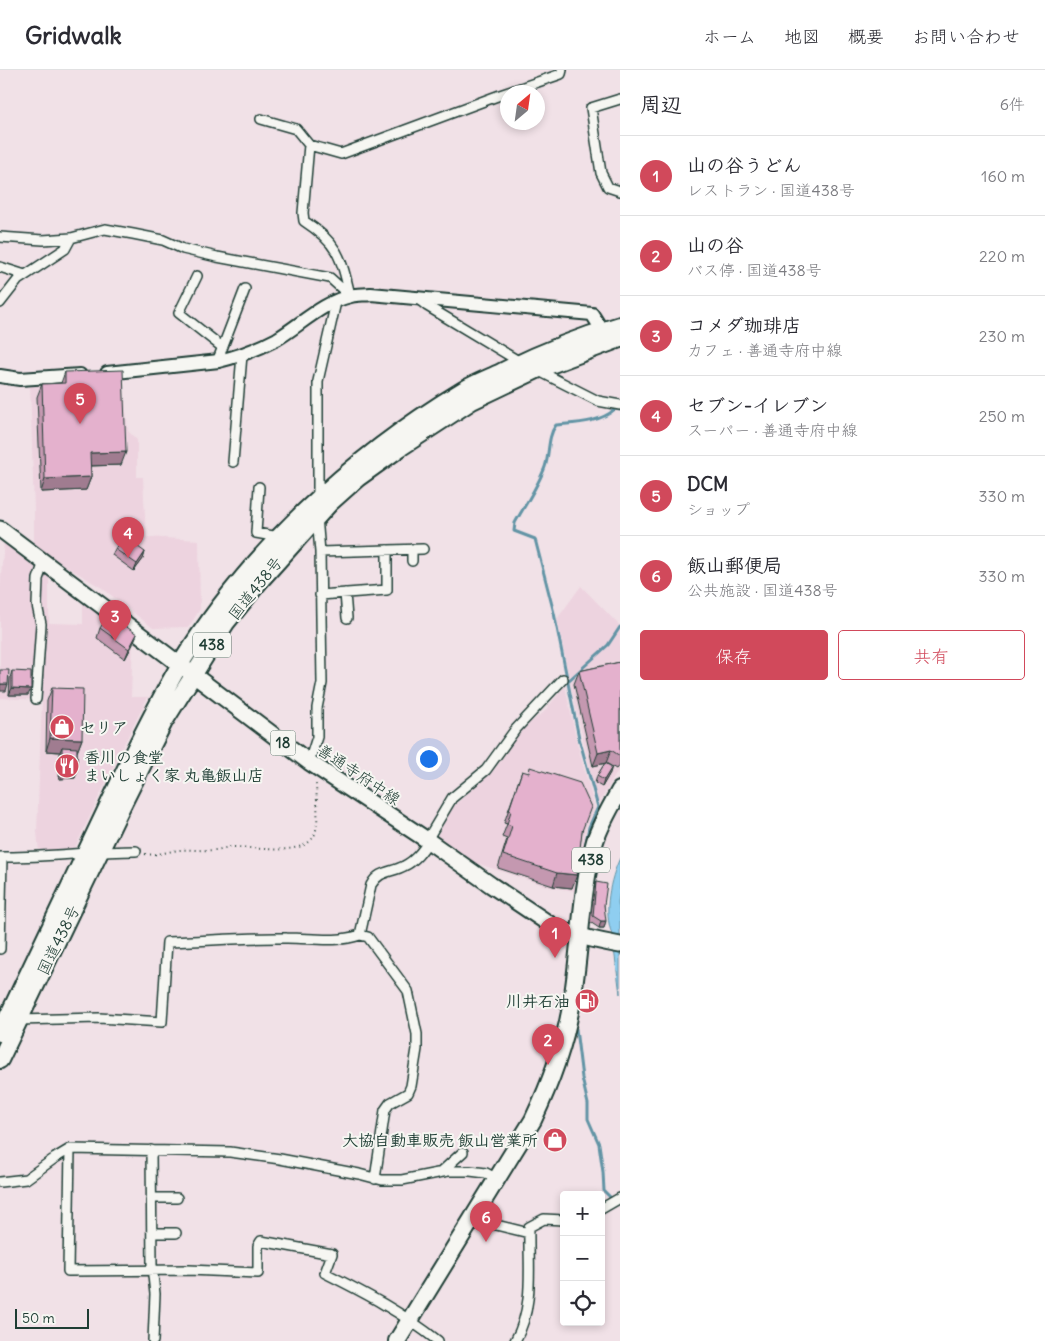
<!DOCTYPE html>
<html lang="ja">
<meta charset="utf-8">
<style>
:root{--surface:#fff;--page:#f2f2f3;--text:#2b2b33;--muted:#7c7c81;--line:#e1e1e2;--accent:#d1495b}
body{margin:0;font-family:Delius,"Klee One",sans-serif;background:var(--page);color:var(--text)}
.controls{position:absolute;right:15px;bottom:15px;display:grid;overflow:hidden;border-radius:5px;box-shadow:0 2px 8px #0003}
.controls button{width:45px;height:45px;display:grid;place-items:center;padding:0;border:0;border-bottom:1px solid var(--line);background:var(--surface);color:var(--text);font:25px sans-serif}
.compass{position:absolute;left:500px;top:15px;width:45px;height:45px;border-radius:50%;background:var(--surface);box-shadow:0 2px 8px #0003;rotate:29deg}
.scale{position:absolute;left:15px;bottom:12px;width:74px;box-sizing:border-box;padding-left:5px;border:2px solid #1f3d34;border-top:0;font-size:14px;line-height:18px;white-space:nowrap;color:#1f3d34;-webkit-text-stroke:4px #f6f6f2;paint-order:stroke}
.you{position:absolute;left:428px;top:688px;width:18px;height:18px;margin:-12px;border:4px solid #fff;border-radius:50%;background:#1a73e8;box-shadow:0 0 0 8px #1a73e833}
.badge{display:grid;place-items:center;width:32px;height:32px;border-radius:50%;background:var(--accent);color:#fff;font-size:16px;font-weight:700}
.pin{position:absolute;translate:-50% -41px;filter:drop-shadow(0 1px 2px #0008)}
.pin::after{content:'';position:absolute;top:26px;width:18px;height:15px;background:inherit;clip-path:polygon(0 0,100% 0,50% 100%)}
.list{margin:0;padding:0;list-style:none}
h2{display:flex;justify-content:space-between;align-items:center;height:65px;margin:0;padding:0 20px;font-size:21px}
h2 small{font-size:16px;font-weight:400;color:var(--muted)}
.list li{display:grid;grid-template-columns:32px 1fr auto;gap:15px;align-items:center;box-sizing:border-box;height:80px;padding:0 20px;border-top:1px solid var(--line)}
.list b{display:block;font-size:19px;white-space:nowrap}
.list p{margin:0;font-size:16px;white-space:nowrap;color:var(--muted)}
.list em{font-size:16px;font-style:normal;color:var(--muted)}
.actions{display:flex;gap:10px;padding:15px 20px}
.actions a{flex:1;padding:11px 0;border:1px solid var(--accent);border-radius:5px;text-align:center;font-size:18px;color:var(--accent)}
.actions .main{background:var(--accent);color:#fff}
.icon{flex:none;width:28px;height:28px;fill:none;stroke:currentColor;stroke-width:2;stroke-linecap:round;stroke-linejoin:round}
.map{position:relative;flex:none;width:620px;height:1271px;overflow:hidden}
header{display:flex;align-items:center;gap:30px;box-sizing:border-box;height:70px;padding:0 25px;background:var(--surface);border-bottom:1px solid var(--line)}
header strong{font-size:24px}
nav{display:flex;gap:28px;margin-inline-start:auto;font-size:18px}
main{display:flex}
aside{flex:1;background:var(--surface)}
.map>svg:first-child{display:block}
.built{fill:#edd3df}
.water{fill:#8fcef0;stroke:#6294a5}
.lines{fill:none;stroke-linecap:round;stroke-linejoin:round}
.stream{stroke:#6294a5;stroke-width:3}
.street-casing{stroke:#1f3d34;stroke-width:12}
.secondary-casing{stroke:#1f3d34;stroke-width:16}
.primary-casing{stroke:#1f3d34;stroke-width:19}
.highway-casing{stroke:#1f3d34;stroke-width:20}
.path{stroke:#1f3d34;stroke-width:2;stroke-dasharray:1 4;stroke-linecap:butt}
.street{stroke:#f6f6f2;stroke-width:9}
.secondary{stroke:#f6f6f2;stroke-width:12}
.primary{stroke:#f6f6f2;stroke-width:15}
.highway{stroke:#f6f6f2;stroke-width:16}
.wall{fill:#c498b0;stroke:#1f3d34}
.shaded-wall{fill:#a07c90;stroke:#1f3d34}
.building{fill:#e4b1cd;stroke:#1f3d34}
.labels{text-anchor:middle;stroke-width:4;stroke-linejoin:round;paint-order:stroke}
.shield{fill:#f6f6f2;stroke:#60746d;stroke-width:1}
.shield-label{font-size:15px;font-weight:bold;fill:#1f3d34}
.street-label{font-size:16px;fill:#1f3d34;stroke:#f6f6f2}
.poi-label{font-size:16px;font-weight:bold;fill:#1f3d34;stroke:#f6f6f2;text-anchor:start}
</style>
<header>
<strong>Gridwalk</strong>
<nav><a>ホーム</a><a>地図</a><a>概要</a><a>お問い合わせ</a></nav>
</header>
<main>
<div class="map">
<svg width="620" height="1271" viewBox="0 0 620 1271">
<rect width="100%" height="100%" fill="#f1e1e7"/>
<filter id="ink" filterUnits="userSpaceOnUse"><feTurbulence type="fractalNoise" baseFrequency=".02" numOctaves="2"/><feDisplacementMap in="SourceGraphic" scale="10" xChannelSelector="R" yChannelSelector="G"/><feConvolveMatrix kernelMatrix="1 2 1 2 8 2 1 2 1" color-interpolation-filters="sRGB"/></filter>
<g filter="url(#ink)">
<path class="built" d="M 123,305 L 128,361 L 137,370 L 137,407 L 143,407 L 146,467 L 199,470 L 200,539 L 189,557 L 153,558 L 102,518 L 34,477 L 34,442 L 30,312 Z
M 4,472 L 49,507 L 49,553 L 83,554 L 83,533 L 133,570 L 131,627 L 148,627 L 121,680 L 74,780 L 39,782 L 37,762 L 42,630 L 0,628 L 0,516 Z
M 581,516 L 620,556 L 620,697 L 598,735 L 570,612 L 572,608 L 571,605 L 569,607 L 557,549 Z
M 565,616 L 577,672 L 595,738 L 586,758 L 575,821 L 549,817 L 470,791 L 435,769 L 454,736 L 495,699 L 519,664 L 530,653 L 544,642 Z"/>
<path class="water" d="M 620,788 L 620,820 L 618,832 L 620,847 L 620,924 L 612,864 C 603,842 610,809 620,788 Z"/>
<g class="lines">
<path class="stream" d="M 568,611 L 608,575 L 620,557
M 583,787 L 589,757 L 598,737 L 579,668 L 554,543 L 535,469 L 514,461 L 515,453 C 525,435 538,416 545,397 C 550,383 547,367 556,355 C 576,353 600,353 615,339 L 620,340
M 576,959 L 582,1008 L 588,1034 L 588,1049 L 599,1074 L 603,1102 L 604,1121 L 610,1127"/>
<defs>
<path id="street" d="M 620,29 L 591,38 L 601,103 L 608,117 L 620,121
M 261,49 L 296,59 L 309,75 L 303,143 L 304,151 C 338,173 341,187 350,225
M 309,75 L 341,84 L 500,25 L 561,4 L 562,0
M 0,167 L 43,170 L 71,168 L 105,159 L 133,164 L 163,170 L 183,179 L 217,187 L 330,208 L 350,226
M 0,197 L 25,205
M 197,206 L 179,243 L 222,277
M 417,228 L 427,236 L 520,292
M 0,233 L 18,210 L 65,179 L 71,168
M 217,292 L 245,219
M 537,300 L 598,331 L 620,335
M 233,392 L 242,285
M 259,417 L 256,463 L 279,467
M 318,429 L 318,311 L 336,232
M 412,479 L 412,491
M 320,482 L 423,479
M 345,523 L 347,548
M 320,525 L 387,520 L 387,480
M 36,629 L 41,554 L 37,535 L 38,509 L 44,492
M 309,692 L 317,667 L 317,638 L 322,613 L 320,482 L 317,447
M 427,770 L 452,728 L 486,700 L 515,660 L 563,609
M 0,787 C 46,788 90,781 136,781
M 360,865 L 368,867 L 408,921 L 417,964 L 417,979 L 411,1016 L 408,1023 L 390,1033 L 385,1040 L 375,1109
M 0,879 L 2,787
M 18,950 L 99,948 L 162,952 L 167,872 C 207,871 247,867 287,868 C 311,868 337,873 360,865 L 371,815 C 379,800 391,803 404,796 C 415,791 422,781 429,771
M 70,1079 L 68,1201 L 189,1200 L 258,1203 L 258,1176 L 261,1171 L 332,1184 L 325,1203 C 365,1223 403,1243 438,1271
M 151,1080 L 152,1196 L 155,1224 L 153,1271
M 441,1102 L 463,1082
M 0,1112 L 26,1109 L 55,1088 L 70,1079 L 230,1082 L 280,1089 L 359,1104 L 382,1110 L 402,1110 L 448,1101 L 470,1101 L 486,1103 L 497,1109
M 151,1128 L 177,1128
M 601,1139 L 620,1128
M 472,1149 L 529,1163
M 152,1163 L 176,1163
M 515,1271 C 535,1236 528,1196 529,1157 L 544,1149 L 564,1150"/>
<path id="secondary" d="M 107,303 L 219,291 C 240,286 258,279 277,269 C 300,255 325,231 351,226 C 357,224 364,225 371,224 L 592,244 L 602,260 L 605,268
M 0,306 L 20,309 L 80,305"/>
<path id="primary" d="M 0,459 L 309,692 L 427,770 L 491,815 L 554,857 C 575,866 598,871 620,875"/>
<path id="highway" d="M 0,963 L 135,679 C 149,651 163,623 179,596 C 249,482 350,388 463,320 C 475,313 488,308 501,302 C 539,283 579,267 620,255
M 0,990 L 122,736 L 164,652 L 226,553 L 260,511 L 330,433 L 358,408 L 400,378 L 472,331 L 537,300 L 620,269
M 397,1271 L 533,1050 C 551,1012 566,972 572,930 C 581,878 580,822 595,771 C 601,753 611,736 620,720"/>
</defs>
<use href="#street" class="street-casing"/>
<use href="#secondary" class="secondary-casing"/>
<use href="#primary" class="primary-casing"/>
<use href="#highway" class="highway-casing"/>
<path class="path" d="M 145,784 C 157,786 168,781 180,780 C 191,779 203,781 214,780 C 219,780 224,778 229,777 C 250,776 297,787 312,769 C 321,759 316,726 316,713"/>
<use href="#street" class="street"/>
<use href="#secondary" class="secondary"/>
<use href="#primary" class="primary"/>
<use href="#highway" class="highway"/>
</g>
<path class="wall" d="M 65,302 L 121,395 L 91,396 L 91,407 L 86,420 L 41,422 L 37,327 L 42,314 L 61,313 Z
M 115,479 L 145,482 L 143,489 L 134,501 L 112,485 Z
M 100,558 L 133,574 L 125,589 L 97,568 Z
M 620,592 L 620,694 L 616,699 L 606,693 L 610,703 L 602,717 L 595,713 L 597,706 L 605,693 L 593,696 L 574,614 L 579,601 Z
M 12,601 L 28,625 L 9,625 L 10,608 Z
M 52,618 L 82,669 L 77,682 L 77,702 L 75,708 L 59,709 L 60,684 L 60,682 L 46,681 L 47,631 Z
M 522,701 L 582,761 L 572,818 L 553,816 L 498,798 L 507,769 L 502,767 L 507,754 L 504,753 Z
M 596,812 L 604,835 L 604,858 L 599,858 L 590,852 L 594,819 Z"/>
<path class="shaded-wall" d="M 126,382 L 121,395 L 85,396 L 90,383 Z
M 91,407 L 86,420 L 41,422 L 45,409 Z
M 145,482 L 143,489 L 134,501 L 137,494 Z
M 137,564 L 133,574 L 125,589 L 129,579 Z
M 0,614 L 8,614 L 6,621 L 0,621 Z
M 12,618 L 31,619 L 28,625 L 9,625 Z
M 50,668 L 82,669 L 77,682 L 62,677 L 60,682 L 46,681 Z
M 611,680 L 606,693 L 593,696 L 598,683 Z
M 612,697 L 610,703 L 602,717 L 604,710 Z
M 62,702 L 77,702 L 75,708 L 59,709 Z
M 557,803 L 577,805 L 572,818 L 553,816 Z
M 601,851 L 606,851 L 604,858 L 599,858 Z"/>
<path class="building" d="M 123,300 L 126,382 L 90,383 L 91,407 L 45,409 L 42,314 L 65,313 L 65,302 Z
M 123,466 L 145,482 L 137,494 L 115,479 Z
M 109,545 L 137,564 L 129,579 L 100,558 Z
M 620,592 L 620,686 L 611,680 L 598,683 L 579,601 Z
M 0,600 L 9,600 L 8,614 L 0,614 Z
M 12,601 L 31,602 L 31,619 L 12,618 Z
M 52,618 L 83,619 L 82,669 L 50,668 Z
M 62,677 L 77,678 L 77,702 L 62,702 Z
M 605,693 L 612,697 L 604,710 L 597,706 Z
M 530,697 L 580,713 L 591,737 L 582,761 L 577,805 L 557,803 L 503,785 L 512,756 L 507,754 L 511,741 L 509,740 L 522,701 L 529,703 Z
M 596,812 L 607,814 L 604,835 L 606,851 L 601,851 L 593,846 Z"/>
</g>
<defs>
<symbol id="shop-disc" viewBox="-11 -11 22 22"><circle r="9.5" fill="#d1495b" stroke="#f6f6f2"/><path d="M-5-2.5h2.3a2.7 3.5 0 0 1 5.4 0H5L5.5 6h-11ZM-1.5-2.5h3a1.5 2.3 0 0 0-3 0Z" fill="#fff"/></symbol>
<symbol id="restaurant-disc" viewBox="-11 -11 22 22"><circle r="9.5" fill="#d1495b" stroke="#f6f6f2"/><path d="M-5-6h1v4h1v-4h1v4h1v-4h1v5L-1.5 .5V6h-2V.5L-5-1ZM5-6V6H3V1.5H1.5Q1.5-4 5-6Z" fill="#fff"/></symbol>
<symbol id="fuel-disc" viewBox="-11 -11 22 22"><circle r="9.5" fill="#d1495b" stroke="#f6f6f2"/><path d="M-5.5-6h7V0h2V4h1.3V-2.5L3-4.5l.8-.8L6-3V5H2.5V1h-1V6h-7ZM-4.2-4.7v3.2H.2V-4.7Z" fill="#fff"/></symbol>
</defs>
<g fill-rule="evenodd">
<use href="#shop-disc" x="48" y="643" width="28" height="28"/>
<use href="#restaurant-disc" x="53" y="682" width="28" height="28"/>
<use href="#fuel-disc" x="573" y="917" width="28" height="28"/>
<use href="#shop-disc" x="541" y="1056" width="28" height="28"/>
</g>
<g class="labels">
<g class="shield">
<rect x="193" y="562.5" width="38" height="25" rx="4"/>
<rect x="270.5" y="660.5" width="25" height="25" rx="4"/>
<rect x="572" y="777.5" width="38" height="25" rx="4"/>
</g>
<g class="shield-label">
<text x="212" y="580">438</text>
<text x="283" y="678">18</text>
<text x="591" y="795">438</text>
</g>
<g class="street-label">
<text transform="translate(255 518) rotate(-51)" y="6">国道438号</text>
<text transform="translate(359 704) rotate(34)" y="6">善通寺府中線</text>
<text transform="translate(58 870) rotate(-64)" y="6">国道438号</text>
</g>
<g class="poi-label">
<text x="80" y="663">セリア</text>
<text x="84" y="693">香川の食堂<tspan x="84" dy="18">まいしょく家 丸亀飯山店</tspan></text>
<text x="570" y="937" text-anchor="end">川井石油</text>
<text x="538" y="1076" text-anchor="end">大協自動車販売 飯山営業所</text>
</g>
</g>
</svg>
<div class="controls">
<button>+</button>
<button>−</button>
<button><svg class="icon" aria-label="locate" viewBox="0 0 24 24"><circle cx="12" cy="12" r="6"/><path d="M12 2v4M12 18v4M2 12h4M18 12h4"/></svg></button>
</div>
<svg class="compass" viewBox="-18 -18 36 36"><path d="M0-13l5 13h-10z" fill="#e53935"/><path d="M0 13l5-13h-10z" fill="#7c7c81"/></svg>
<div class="scale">50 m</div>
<div class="you"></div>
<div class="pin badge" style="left:555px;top:888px">1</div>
<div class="pin badge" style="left:548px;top:995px">2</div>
<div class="pin badge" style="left:115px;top:571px">3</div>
<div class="pin badge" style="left:128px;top:488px">4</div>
<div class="pin badge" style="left:80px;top:354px">5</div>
<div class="pin badge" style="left:486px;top:1172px">6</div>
</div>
<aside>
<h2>周辺<small>6件</small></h2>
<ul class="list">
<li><span class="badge">1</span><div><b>山の谷うどん</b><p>レストラン · 国道438号</p></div><em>160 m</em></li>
<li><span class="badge">2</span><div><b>山の谷</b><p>バス停 · 国道438号</p></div><em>220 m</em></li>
<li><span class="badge">3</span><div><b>コメダ珈琲店</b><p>カフェ · 善通寺府中線</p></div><em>230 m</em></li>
<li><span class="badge">4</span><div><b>セブン-イレブン</b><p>スーパー · 善通寺府中線</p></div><em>250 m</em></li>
<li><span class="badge">5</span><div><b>DCM</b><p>ショップ</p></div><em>330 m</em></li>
<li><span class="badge">6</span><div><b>飯山郵便局</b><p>公共施設 · 国道438号</p></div><em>330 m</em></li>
</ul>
<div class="actions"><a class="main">保存</a><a>共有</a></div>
</aside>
</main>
